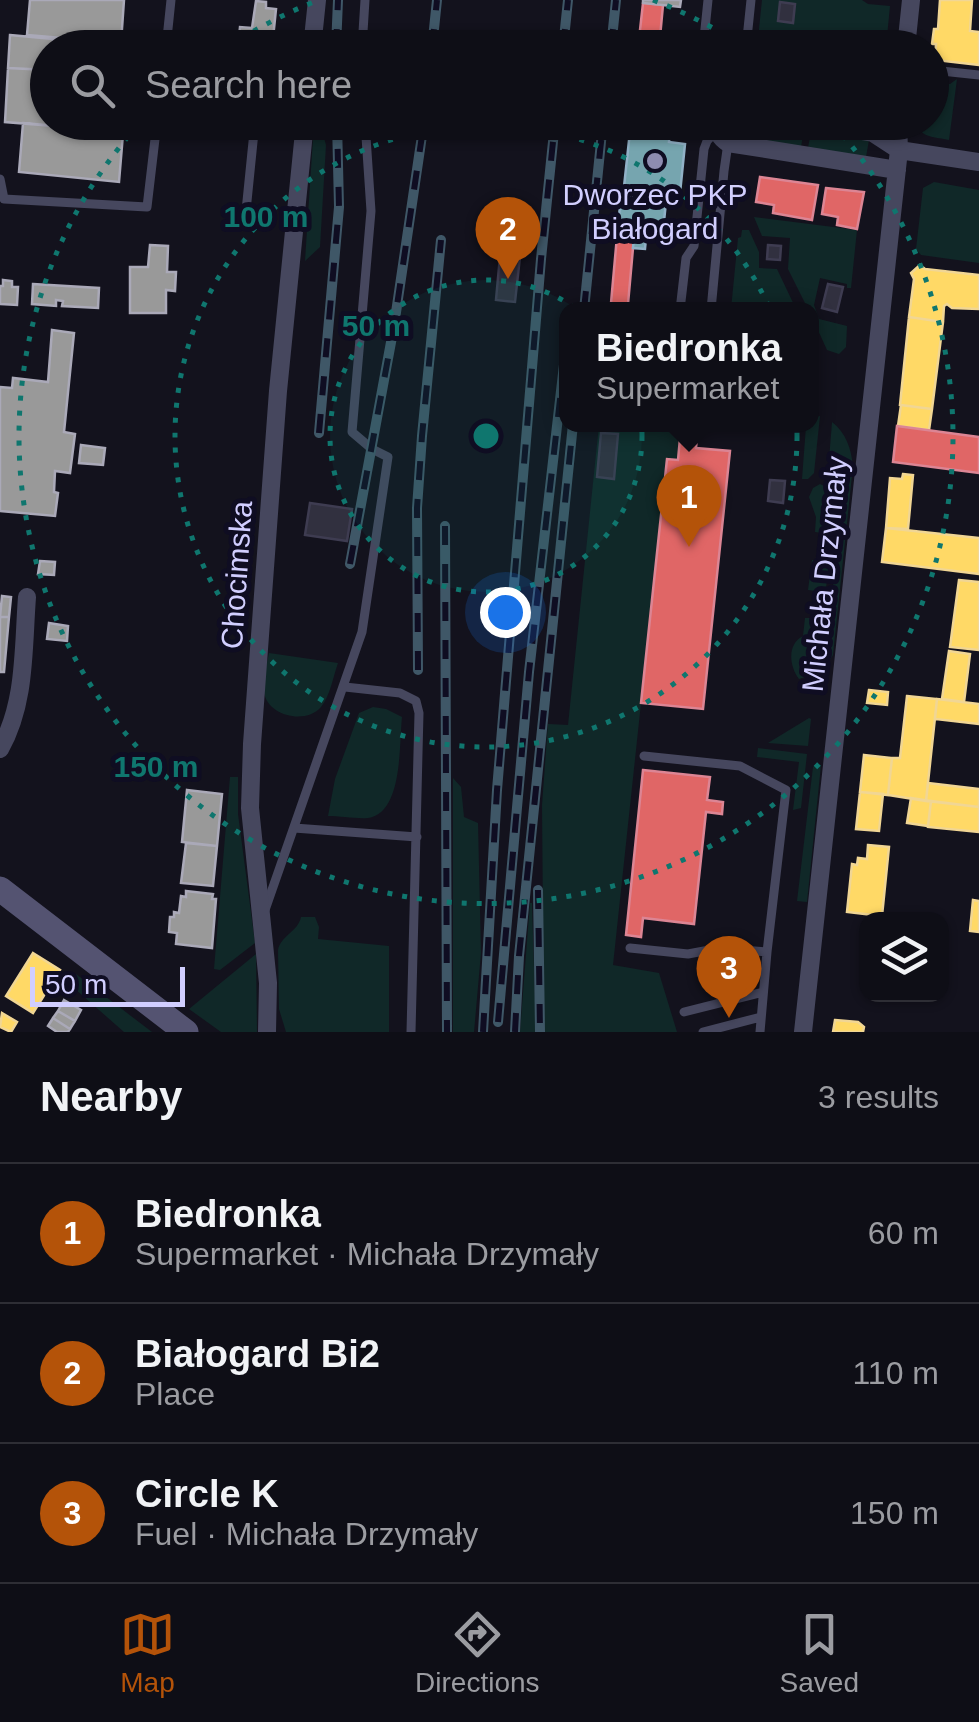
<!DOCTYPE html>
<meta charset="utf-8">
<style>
:root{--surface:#0e0e16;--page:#17171f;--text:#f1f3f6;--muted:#9b9ca1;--line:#2e2e35;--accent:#b45309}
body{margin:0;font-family:Helvetica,sans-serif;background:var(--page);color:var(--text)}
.controls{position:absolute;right:30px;bottom:30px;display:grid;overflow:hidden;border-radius:20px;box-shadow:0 2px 8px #0004}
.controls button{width:90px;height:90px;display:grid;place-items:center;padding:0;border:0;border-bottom:2px solid var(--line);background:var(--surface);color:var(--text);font:50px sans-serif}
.scale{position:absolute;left:30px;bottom:25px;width:155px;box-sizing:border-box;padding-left:10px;border:5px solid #d1ceff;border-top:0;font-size:28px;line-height:35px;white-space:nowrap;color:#d1ceff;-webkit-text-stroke:8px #0f0d22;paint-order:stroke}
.you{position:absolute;left:505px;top:612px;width:35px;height:35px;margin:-25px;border:8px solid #fff;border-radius:50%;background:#1a73e8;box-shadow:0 0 0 15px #1a73e833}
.badge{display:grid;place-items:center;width:65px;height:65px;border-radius:50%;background:var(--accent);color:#fff;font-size:32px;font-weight:700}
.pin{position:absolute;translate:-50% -82px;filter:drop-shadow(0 2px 5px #0008)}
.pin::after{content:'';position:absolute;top:52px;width:35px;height:30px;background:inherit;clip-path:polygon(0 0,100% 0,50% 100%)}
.popup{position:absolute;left:559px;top:302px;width:260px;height:130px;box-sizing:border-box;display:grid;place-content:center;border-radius:20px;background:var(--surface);filter:drop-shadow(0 2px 8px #0005);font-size:32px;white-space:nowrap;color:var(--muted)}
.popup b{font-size:38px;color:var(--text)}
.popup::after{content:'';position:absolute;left:50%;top:100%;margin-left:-20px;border:20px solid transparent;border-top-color:var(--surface)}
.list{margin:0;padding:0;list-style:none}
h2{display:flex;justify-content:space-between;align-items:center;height:130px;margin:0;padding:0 40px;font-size:42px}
h2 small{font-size:32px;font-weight:400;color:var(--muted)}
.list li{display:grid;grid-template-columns:65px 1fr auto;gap:30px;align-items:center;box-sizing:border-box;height:140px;padding:0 40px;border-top:2px solid var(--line)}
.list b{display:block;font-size:38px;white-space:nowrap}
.list p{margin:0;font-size:32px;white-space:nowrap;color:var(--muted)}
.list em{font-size:32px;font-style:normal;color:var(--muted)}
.icon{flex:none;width:55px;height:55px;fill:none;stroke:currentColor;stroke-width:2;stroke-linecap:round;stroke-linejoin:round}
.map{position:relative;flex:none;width:979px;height:1032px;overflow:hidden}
.search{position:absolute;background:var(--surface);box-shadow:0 2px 8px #0004;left:30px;right:30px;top:30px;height:110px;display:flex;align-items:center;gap:25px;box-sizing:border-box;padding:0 35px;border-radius:55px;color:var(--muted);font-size:38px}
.sheet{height:550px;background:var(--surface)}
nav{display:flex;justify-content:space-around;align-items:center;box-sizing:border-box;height:140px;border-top:2px solid var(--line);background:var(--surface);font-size:28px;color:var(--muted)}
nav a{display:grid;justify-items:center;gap:5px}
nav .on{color:var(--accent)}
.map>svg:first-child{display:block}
.green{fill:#102828}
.homes{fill:#ffd966;stroke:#f1d694;stroke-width:2.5}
.shops{fill:#e06666;stroke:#dc8594;stroke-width:2.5}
.public{fill:#76a5af;stroke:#91b1c7;stroke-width:2.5}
.industry{fill:#999;stroke:#aaa9b8;stroke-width:2.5}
.building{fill:#31303f;stroke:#3e3c51;stroke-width:2.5}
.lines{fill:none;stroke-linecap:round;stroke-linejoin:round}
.service{stroke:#46475e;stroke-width:9}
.minor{stroke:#46475e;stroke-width:18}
.secondary{stroke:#545371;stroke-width:25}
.rail-casing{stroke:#3f5767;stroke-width:10}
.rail{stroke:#0f0d22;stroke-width:6;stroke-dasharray:19;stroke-linecap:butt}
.ring{fill:none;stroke:#0f766e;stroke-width:5;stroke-dasharray:5 10}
.poi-dot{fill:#8e8cb0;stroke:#0f0d22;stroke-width:4}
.labels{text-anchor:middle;stroke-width:10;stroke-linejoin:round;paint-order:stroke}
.poi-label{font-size:30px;fill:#d1ceff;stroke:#0f0d22}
.street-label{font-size:30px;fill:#d1ceff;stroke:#0f0d22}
.centre{fill:#0f766e;stroke:#0f0d22;stroke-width:5}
.ring-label{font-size:30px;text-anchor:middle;font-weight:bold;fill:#0f766e;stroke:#0f0d22;stroke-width:10;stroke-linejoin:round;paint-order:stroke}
</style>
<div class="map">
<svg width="979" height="1032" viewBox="0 0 979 1032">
<rect width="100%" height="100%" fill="#13121d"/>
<path class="green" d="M 762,0 L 862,0 L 868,4 L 890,6 L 886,47 L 757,48 Z
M 932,77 L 938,83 L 950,84 L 957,79 L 949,140 C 936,137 920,138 916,123 L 932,122 Z
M 314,123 L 320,123 L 326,145 L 320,247 L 305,261 Z
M 746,123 L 763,123 L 804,129 L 801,147 L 743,137 Z
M 811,131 L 869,140 L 866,157 L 808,148 Z
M 934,182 L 979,190 L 979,263 L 921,255 L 916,249 L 923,188 Z
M 754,217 L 857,230 L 851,288 L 847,288 L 847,284 L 820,278 L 814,305 L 819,319 L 847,326 L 846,347 L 839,354 L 827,350 L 812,317 L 812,310 L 808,309 L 788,269 L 790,238 L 762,236 Z
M 742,230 L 749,230 L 759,252 L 759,268 L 777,269 L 796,309 L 731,309 L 738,238 L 741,237 Z
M 820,416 L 814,473 L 808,479 L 802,479 L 806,426 L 812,424 L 812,417 Z
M 832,422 C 846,433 851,448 853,466 L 833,655 L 824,669 L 843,495 L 829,460 Z
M 599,425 L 681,425 L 678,460 L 667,460 L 613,965 L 659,973 L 677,1032 L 544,1032 L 542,805 L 548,724 L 568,725 Z
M 820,484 L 836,492 L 836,495 L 817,673 L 799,679 C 789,666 787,644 803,636 L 805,618 L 813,618 L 816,591 L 808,590 L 812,560 L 819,560 L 822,533 L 815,532 L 816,517 L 809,497 L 813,488 Z
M 269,653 L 338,663 C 333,677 330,696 321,707 C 306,725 267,716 264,692 C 262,680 267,664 269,653 Z
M 373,707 L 386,709 L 402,717 C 399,745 403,813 368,818 C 356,819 340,816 328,816 L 335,779 L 359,713 Z
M 809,718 L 811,719 L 808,746 L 768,743 Z
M 758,748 L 807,754 L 801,808 L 793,810 L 799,762 L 757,757 Z
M 816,764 L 821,765 L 807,902 L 797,901 L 813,767 Z
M 230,777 L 238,777 L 238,814 L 255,943 L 220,970 L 214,969 Z
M 453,778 L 461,787 L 464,817 L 478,823 L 481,953 L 474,1032 L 453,1032 Z
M 530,903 L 532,903 L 536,1032 L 520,1032 Z
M 301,917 L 315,917 L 319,927 L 318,939 L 389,946 L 389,1032 L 286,1032 L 279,1009 L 278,950 C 281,935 298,932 301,917 Z
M 256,954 L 257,1032 L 221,1032 L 189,1009 Z
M 76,974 L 152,1032 L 124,1032 L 74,988 Z"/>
<path class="homes" d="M 940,0 L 972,0 L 970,31 L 979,32 L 979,65 L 935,60 L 936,44 L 932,44 L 934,29 L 938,29 Z
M 920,265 L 925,269 L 979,275 L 979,309 L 952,308 L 947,304 L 944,306 L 943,322 L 909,317 L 914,279 L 911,273 Z
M 909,317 L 943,322 L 932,409 L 900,405 Z
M 901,405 L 932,409 L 929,430 L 898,426 Z
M 903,474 L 913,475 L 908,529 L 886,528 L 890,478 L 902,479 Z
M 886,528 L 979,538 L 979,574 L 882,562 Z
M 959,580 L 979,582 L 979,650 L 950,647 Z
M 949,651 L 970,654 L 964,702 L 942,699 Z
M 869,690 L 888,692 L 887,705 L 867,703 Z
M 907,696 L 937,699 L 926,801 L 888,795 L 892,758 L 900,758 Z
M 937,699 L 979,704 L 979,724 L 935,719 Z
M 864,755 L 892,758 L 888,795 L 860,792 Z
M 928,783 L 979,789 L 979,807 L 926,801 Z
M 860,792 L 883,794 L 879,831 L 856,829 Z
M 911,798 L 931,801 L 928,826 L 907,823 Z
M 931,801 L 979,807 L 979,832 L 928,827 Z
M 868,845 L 889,847 L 882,916 L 847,912 L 852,864 L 857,865 L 858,858 L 867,859 Z
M 973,900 L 979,901 L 979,932 L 970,931 Z
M 33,953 L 60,970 L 33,1013 L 6,996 Z
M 2,1013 L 17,1022 L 11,1032 L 0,1027 Z
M 835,1020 L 858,1022 L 864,1027 L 863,1032 L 833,1032 Z"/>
<path class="shops" d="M 643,3 L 663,5 L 659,48 L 638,48 Z
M 760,177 L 818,185 L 812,220 L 773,213 L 774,205 L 756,202 Z
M 826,188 L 864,192 L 857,229 L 837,225 L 838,217 L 822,214 Z
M 617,236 L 634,237 L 628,304 L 611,303 Z
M 611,303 L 642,306 L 642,310 L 610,310 Z
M 897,426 L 979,437 L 979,473 L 893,462 Z
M 681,427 L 698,428 L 696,448 L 730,451 L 703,709 L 641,703 L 667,459 L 678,460 Z
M 643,770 L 710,777 L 707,800 L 723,802 L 722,814 L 706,812 L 694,924 L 643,918 L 641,937 L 626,935 Z
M 735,972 L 752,974 L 750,985 L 734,984 Z"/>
<path class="public" d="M 631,122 L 671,122 L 669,142 L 685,144 L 679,203 L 623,196 Z
M 621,196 L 666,202 L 663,231 L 658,231 L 657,237 L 646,238 L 645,249 L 633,248 L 634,237 L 617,236 Z"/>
<path class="industry" d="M 30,0 L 124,0 L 121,43 L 27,35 Z
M 643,0 L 681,0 L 680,7 L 643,3 Z
M 256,1 L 266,2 L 266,8 L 276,9 L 272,48 L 238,47 L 240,27 L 252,28 Z
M 10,35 L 53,39 L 53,48 L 48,48 L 48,70 L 8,68 Z
M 53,39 L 121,43 L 120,48 L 53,48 Z
M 8,68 L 48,70 L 48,122 L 135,122 L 134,135 L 91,132 L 91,129 L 5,122 Z
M 23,123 L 91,129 L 91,132 L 123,134 L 119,182 L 19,172 Z
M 150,245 L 168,246 L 167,272 L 176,272 L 175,291 L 166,290 L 166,313 L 130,313 L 130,267 L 148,267 Z
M 3,280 L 12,281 L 12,287 L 18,287 L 17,305 L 0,304 L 0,286 L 3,286 Z
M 33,284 L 99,288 L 98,308 L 62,306 L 63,301 L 56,300 L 56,306 L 32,304 Z
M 52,330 L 74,333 L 64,432 L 75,434 L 70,473 L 55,471 L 54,492 L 58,493 L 55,516 L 0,511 L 0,387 L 12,388 L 13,378 L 48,382 Z
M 81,445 L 105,448 L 103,465 L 79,463 Z
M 40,561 L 55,562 L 54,575 L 38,574 Z
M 2,596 L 11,597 L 9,617 L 0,617 Z
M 0,617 L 9,617 L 4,672 L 0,672 Z
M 49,623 L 68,626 L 67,641 L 47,639 Z
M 187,790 L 222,794 L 217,846 L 182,842 Z
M 186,843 L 217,846 L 213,886 L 181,883 Z
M 186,891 L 213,894 L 212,899 L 216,899 L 212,948 L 176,944 L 177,933 L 169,932 L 170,917 L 174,917 L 174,912 L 179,913 L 181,896 L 186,897 Z
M 64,1000 L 81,1010 L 75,1021 L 58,1011 Z
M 58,1011 L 75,1021 L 70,1029 L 53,1018 Z
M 53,1018 L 70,1029 L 68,1032 L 57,1032 L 48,1026 Z"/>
<path class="building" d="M 780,2 L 795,4 L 793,23 L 778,21 Z
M 768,245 L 781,246 L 780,260 L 767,259 Z
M 500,256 L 520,257 L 515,302 L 496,300 Z
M 828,284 L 843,287 L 837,312 L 822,308 Z
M 601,433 L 618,434 L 614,479 L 597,477 Z
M 770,480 L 785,481 L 783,503 L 768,501 Z
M 310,503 L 352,509 L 347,541 L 305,535 Z"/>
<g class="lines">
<path class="service" d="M 166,48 L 171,0
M 362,48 L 365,0
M 703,48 L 708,0
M 746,48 L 751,0
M 932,70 L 979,75
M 0,179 L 4,199 L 147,207 L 157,122
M 246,211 L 255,122
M 680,310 L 686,258 L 694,246 L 704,149 L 707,141 L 717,130
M 711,310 L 724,171 L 728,143
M 345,687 L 400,693 L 416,701 L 419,713 L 411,1032
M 294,828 L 417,837
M 265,910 L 362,632 L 388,457 L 372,449 L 352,432 L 371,211 L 365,122
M 630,948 L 688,954 L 720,948 L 767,952 L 786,790 L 740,766 L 644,756
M 684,1012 L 763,992
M 703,1032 L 761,1017
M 760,1032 L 767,952"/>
<path class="minor" d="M 312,48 L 317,0
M 906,48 L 911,0
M 718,122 C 717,133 720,138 728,143 L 897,170
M 809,122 L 873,133 L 899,150
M 899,150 L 979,162
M 0,749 C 26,703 23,649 27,597
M 267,1032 L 268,983 L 250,808 L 252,744 L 278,391 L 305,122
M 803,1032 L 899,150 L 898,122"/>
<path class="secondary" d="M 0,889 L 186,1032"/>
<defs>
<path id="rail" d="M 336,48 L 338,0
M 432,48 L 437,0
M 563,48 L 568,0
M 611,48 L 616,0
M 584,310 L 603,122
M 319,433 L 339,207 L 337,122
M 445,526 L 447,1032
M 350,564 L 394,326 L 424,122
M 418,670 L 417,508 L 422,436 L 441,240
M 538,890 L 540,1032
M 498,1022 L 529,672 L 566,347
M 483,1032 L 497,790 L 541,259 L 555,122
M 515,1032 L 519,956 L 573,424"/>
</defs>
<use href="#rail" class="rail-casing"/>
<use href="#rail" class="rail"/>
</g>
<circle cx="486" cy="436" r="156" fill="#0f766e" fill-opacity=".12"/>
<g class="ring">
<circle cx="486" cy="436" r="156"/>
<circle cx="486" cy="436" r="311"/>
<path d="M228 47A467 467 0 0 1 319 0M653 0A467 467 0 0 1 744 47M833 124A467 467 0 1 1 139 124"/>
</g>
<circle class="poi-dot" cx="655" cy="161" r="10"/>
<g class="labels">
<g class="poi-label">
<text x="655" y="205">Dworzec PKP<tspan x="655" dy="34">Białogard</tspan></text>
</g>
<g class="street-label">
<text transform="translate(825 574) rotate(-84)" y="10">Michała Drzymały</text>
<text transform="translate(237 575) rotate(-86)" y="10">Chocimska</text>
</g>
</g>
<circle cx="486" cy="436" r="15" class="centre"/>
<g class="ring-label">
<text x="266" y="227">100 m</text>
<text x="376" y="336">50 m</text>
<text x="156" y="777">150 m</text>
</g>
</svg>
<div class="controls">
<button><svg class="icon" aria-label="layers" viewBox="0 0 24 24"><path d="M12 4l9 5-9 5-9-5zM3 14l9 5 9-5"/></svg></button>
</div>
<div class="scale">50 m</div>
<div class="you"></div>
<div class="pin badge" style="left:689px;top:547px">1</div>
<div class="popup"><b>Biedronka</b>Supermarket</div>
<div class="pin badge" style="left:508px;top:279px">2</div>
<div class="pin badge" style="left:729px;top:1018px">3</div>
<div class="search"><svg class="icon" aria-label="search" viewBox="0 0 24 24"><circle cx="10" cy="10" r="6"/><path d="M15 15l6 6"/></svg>Search here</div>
</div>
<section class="sheet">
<h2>Nearby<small>3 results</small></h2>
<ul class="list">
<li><span class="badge">1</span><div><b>Biedronka</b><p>Supermarket · Michała Drzymały</p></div><em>60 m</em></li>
<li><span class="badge">2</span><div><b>Białogard Bi2</b><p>Place</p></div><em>110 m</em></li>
<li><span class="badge">3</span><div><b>Circle K</b><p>Fuel · Michała Drzymały</p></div><em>150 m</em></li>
</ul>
</section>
<nav>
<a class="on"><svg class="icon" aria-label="map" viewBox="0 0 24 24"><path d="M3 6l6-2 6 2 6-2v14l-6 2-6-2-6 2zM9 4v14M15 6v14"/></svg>Map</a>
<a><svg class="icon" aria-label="directions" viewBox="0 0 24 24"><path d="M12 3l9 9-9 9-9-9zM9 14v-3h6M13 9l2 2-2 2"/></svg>Directions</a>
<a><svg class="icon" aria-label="saved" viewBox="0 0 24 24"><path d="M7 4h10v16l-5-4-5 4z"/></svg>Saved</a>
</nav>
